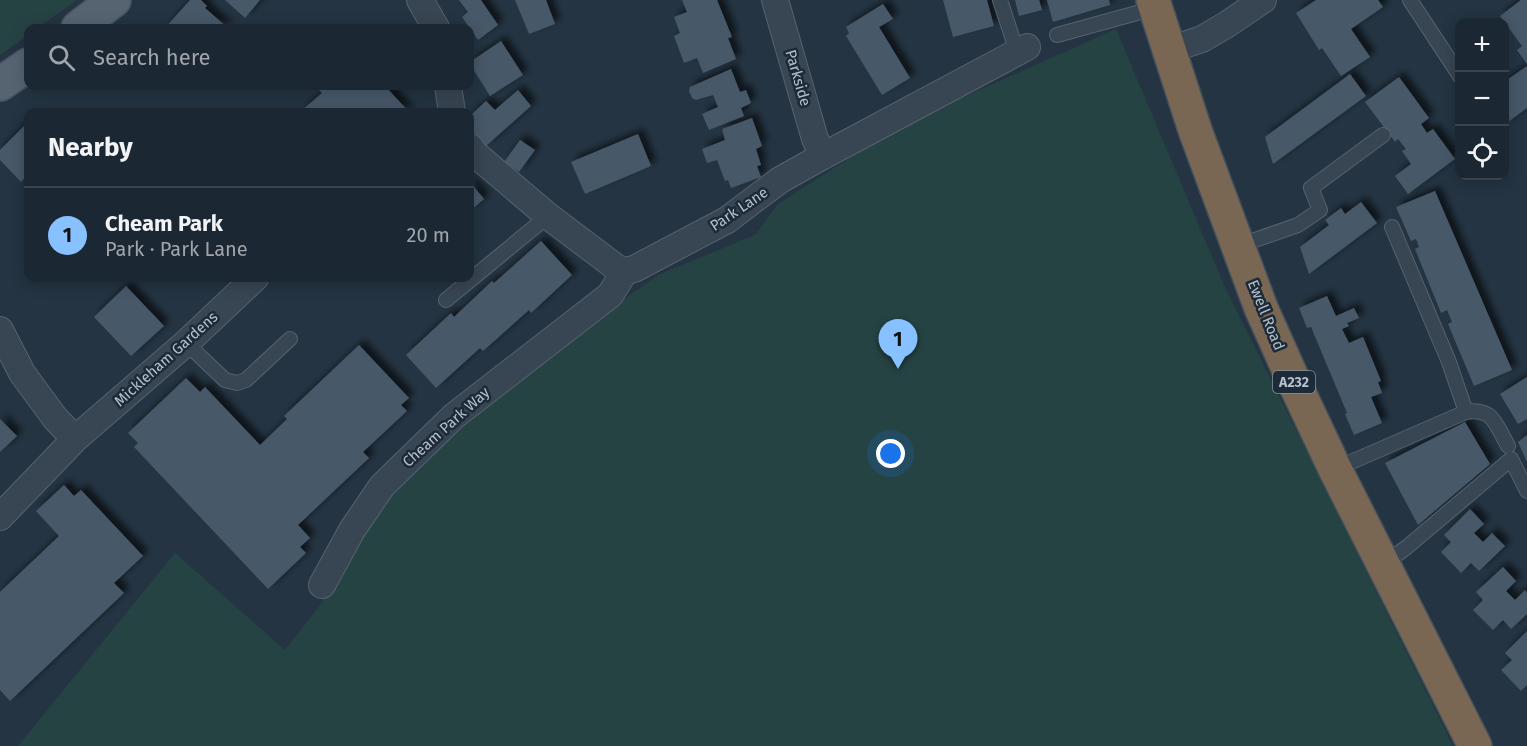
<!DOCTYPE html>
<meta charset="utf-8">
<style>
:root{--surface:#1b2732;--page:#242f3a;--text:#f1f3f6;--muted:#a0a5ac;--line:#39444d;--accent:#87c1ff}
body{margin:0;font-family:"Fira Sans",sans-serif;background:var(--page);color:var(--text)}
.controls{position:absolute;right:18px;top:18px;display:grid;overflow:hidden;border-radius:12px;box-shadow:0 3px 15px #0003}
.controls button{width:54px;height:54px;display:grid;place-items:center;padding:0;border:0;border-bottom:2px solid var(--line);background:var(--surface);color:var(--text);font:30px sans-serif}
.you{position:absolute;left:891px;top:454px;width:21px;height:21px;margin:-15px;border:4px solid #fff;border-radius:50%;background:#1a73e8;box-shadow:0 0 0 9px #1a73e833}
.badge{display:grid;place-items:center;width:39px;height:39px;border-radius:50%;background:var(--accent);color:#111;font-size:20px;font-weight:700}
.pin{position:absolute;translate:-50% -50px;filter:drop-shadow(0 2px 3px #0008)}
.pin::after{content:'';position:absolute;top:32px;width:21px;height:18px;background:inherit;clip-path:polygon(0 0,100% 0,50% 100%)}
.list{margin:0;padding:0;list-style:none}
h2{display:flex;justify-content:space-between;align-items:center;height:78px;margin:0;padding:0 24px;font-size:26px}
h2 small{font-size:20px;font-weight:400;color:var(--muted)}
.list li{display:grid;grid-template-columns:39px 1fr auto;gap:18px;align-items:center;box-sizing:border-box;height:96px;padding:0 24px;border-top:2px solid var(--line)}
.list b{display:block;font-size:22px;white-space:nowrap}
.list p{margin:0;font-size:20px;white-space:nowrap;color:var(--muted)}
.list em{font-size:20px;font-style:normal;color:var(--muted)}
.icon{flex:none;width:33px;height:33px;fill:none;stroke:currentColor;stroke-width:2;stroke-linecap:round;stroke-linejoin:round}
.map{position:relative;flex:none;width:1527px;height:746px;overflow:hidden}
.search{position:absolute;background:var(--surface);box-shadow:0 3px 15px #0003;left:24px;top:24px;width:450px;height:66px;display:flex;align-items:center;gap:15px;box-sizing:border-box;padding:0 21px;border-radius:12px;color:var(--muted);font-size:22px}
.panel{position:absolute;background:var(--surface);box-shadow:0 3px 15px #0003;left:24px;top:108px;width:450px;height:174px;border-radius:12px}
.map>svg:first-child{display:block}
.green{fill:#264343}
.building{fill:#475869;filter:url(#shadow)}
.lines{fill:none;stroke-linecap:round;stroke-linejoin:round}
.lane-casing{stroke:#56636f;stroke-width:16}
.street-casing{stroke:#56636f;stroke-width:28}
.primary-casing{stroke:#45515e;stroke-width:36}
.highway-casing{stroke:#43505c;stroke-width:36}
.lane{stroke:#384552;stroke-width:14}
.street{stroke:#384552;stroke-width:26}
.primary{stroke:#566472;stroke-width:33}
.highway{stroke:#796754;stroke-width:33}
.labels{text-anchor:middle;stroke-width:5;stroke-linejoin:round;paint-order:stroke}
.shield{fill:#1d2a37;stroke:#87939f;stroke-width:1.5}
.shield-label{font-size:14px;font-weight:bold;fill:#b5c0cc}
.street-label{font-size:15px;fill:#b5c0cc;stroke:#1d2a37}
</style>
<div class="map">
<svg width="1527" height="746" viewBox="0 0 1527 746">
<defs>
<filter id="shadow"><feDropShadow dx="5.5" dy="-5.5" stdDeviation="3" flood-color="#0009"/></filter>
</defs>
<rect width="100%" height="100%" fill="#243442"/>
<path class="green" d="M 0,0 L 77,0 L 37,28 L 28,28 L 28,35 L 0,55 Z
M 1116,29 L 1224,285 L 1453,746 L 18,746 L 175,553 L 285,650 L 318,608 L 372,515 L 444,434 L 616,305 L 658,275 L 755,235 L 778,204 L 899,126 Z"/>
<path class="building" d="M 190,0 L 201,0 L 207,6 L 205,8 L 228,28 L 165,28 Z
M 225,0 L 260,0 L 245,18 Z
M 459,0 L 481,0 L 498,25 L 478,40 L 462,17 L 468,12 Z
M 515,0 L 546,0 L 555,24 L 529,34 Z
M 682,0 L 717,0 L 732,37 L 728,38 L 736,59 L 703,73 L 697,58 L 684,63 L 674,36 L 680,33 L 674,17 L 687,12 Z
M 943,0 L 987,0 L 994,26 L 953,37 Z
M 1015,0 L 1039,0 L 1042,10 L 1019,16 Z
M 1047,0 L 1109,0 L 1110,5 L 1053,22 Z
M 1316,0 L 1378,0 L 1383,7 L 1351,29 L 1370,57 L 1341,76 L 1322,48 L 1319,50 L 1296,13 Z
M 1521,0 L 1527,0 L 1527,64 L 1517,50 L 1522,46 L 1500,16 Z
M 883,4 L 893,19 L 879,27 L 910,78 L 882,95 L 846,36 L 849,33 L 846,27 Z
M 501,41 L 523,75 L 490,96 L 470,64 L 470,62 Z
M 1527,66 L 1527,108 L 1504,125 L 1504,82 Z
M 731,69 L 740,92 L 746,90 L 751,103 L 741,108 L 744,116 L 709,130 L 702,114 L 718,107 L 713,95 L 696,100 L 692,98 L 689,91 L 690,87 Z
M 1350,74 L 1366,96 L 1273,164 L 1265,137 Z
M 1399,77 L 1429,118 L 1421,124 L 1427,133 L 1433,129 L 1455,159 L 1408,194 L 1395,176 L 1411,164 L 1402,151 L 1406,149 L 1398,139 L 1395,142 L 1365,102 Z
M 316,86 L 365,86 L 369,90 L 373,86 L 385,86 L 409,112 L 300,112 L 322,93 Z
M 518,90 L 531,106 L 486,146 L 470,129 L 470,116 L 486,101 L 495,110 Z
M 752,118 L 762,146 L 756,149 L 761,165 L 757,166 L 761,177 L 731,188 L 728,180 L 725,181 L 717,160 L 707,163 L 702,149 L 725,140 L 722,129 Z
M 25,125 L 28,128 L 28,174 L 21,182 L 0,160 L 0,150 Z
M 638,134 L 651,166 L 585,194 L 571,162 Z
M 520,140 L 535,150 L 519,172 L 504,162 Z
M 470,182 L 484,199 L 470,211 Z
M 1435,191 L 1512,370 L 1474,386 L 1448,324 L 1452,322 L 1447,310 L 1441,313 L 1415,249 L 1419,247 L 1416,239 L 1411,241 L 1396,207 Z
M 1361,202 L 1377,223 L 1309,274 L 1300,247 L 1329,225 L 1325,220 L 1341,208 L 1345,214 Z
M 541,241 L 572,275 L 531,313 L 529,310 L 483,351 L 480,348 L 436,388 L 406,355 L 451,313 L 454,317 L 492,281 L 494,283 Z
M 126,286 L 164,326 L 131,356 L 94,317 Z
M 1327,296 L 1336,316 L 1354,308 L 1359,318 L 1347,323 L 1349,326 L 1342,329 L 1349,343 L 1363,337 L 1381,381 L 1378,382 L 1382,393 L 1371,397 L 1382,423 L 1354,435 L 1345,414 L 1347,413 L 1311,327 L 1307,328 L 1299,308 Z
M 359,345 L 409,398 L 401,405 L 407,411 L 363,452 L 369,458 L 298,525 L 310,538 L 300,547 L 306,553 L 268,589 L 134,447 L 138,443 L 128,433 L 186,378 L 200,392 L 205,387 L 260,445 L 287,419 L 284,416 Z
M 1527,377 L 1527,419 L 1518,424 L 1500,394 Z
M 0,419 L 17,436 L 0,452 Z
M 1465,422 L 1490,464 L 1418,525 L 1385,463 Z
M 1527,435 L 1527,462 L 1518,442 Z
M 64,485 L 74,496 L 81,490 L 143,556 L 114,583 L 124,593 L 10,701 L 0,690 L 0,592 L 59,536 L 36,511 Z
M 1470,509 L 1484,524 L 1474,533 L 1483,542 L 1492,533 L 1505,546 L 1479,571 L 1471,563 L 1461,573 L 1441,552 L 1451,542 L 1444,535 Z
M 1503,567 L 1516,581 L 1506,591 L 1515,600 L 1525,590 L 1527,593 L 1527,614 L 1511,629 L 1503,620 L 1493,630 L 1473,610 L 1483,600 L 1476,592 Z
M 1527,631 L 1527,685 L 1521,691 L 1501,670 L 1512,660 L 1505,653 Z"/>
<g class="lines">
<defs>
<path id="lane" d="M 1000,0 L 1017,52
M 1410,0 L 1460,76
M 1057,35 L 1155,8
M 1392,227 L 1449,362 L 1466,412
M 1238,246 L 1298,225 L 1320,210 L 1311,188 L 1383,135
M 446,300 L 548,216
M 186,343 L 225,380 L 237,383 L 246,380 L 290,339
M 1335,469 L 1466,412 C 1493,407 1496,425 1508,446
M 1383,565 L 1407,547 L 1511,459 L 1527,491"/>
<path id="street" d="M 420,0 L 436,28
M 775,0 L 815,139 L 823,156
M 1169,50 L 1202,39 L 1226,25 L 1263,0
M 448,86 L 452,112
M 470,147 L 475,154 L 548,216 L 617,268 L 625,271 L 634,269 L 727,220 L 780,180 L 823,156 L 1027,47
M 0,330 L 22,373 L 55,418 L 75,439 L 0,517
M 75,439 L 186,343 L 255,278
M 322,585 L 352,530 L 382,486 L 454,416 L 610,295 L 625,271"/>
<path id="primary" d="M 78,28 L 114,0
M 0,84 L 28,65"/>
<path id="highway" d="M 1153,0 L 1195,130 L 1261,308 L 1295,384 L 1335,469 L 1475,746"/>
</defs>
<use href="#lane" class="lane-casing"/>
<use href="#street" class="street-casing"/>
<use href="#primary" class="primary-casing"/>
<use href="#highway" class="highway-casing"/>
<use href="#lane" class="lane"/>
<use href="#street" class="street"/>
<use href="#primary" class="primary"/>
<use href="#highway" class="highway"/>
</g>
<g class="labels">
<rect class="shield" x="1273" y="371" width="42" height="22" rx="4.5"/>
<g class="shield-label">
<text x="1294" y="387">A232</text>
</g>
<g class="street-label">
<text transform="translate(798 78) rotate(74)" y="5">Parkside</text>
<text transform="translate(739 209) rotate(-34)" y="5">Park Lane</text>
<text transform="translate(1266 315) rotate(68)" y="5">Ewell Road</text>
<text transform="translate(166 359) rotate(-42)" y="5">Mickleham Gardens</text>
<text transform="translate(446 427) rotate(-42)" y="5">Cheam Park Way</text>
</g>
</g>
</svg>
<div class="controls">
<button>+</button>
<button>−</button>
<button><svg class="icon" aria-label="locate" viewBox="0 0 24 24"><circle cx="12" cy="12" r="6"/><path d="M12 2v4M12 18v4M2 12h4M18 12h4"/></svg></button>
</div>
<div class="you"></div>
<div class="pin badge" style="left:898px;top:369px">1</div>
<div class="search"><svg class="icon" aria-label="search" viewBox="0 0 24 24"><circle cx="10" cy="10" r="6"/><path d="M15 15l6 6"/></svg>Search here</div>
<section class="panel">
<h2>Nearby<small></small></h2>
<ul class="list">
<li><span class="badge">1</span><div><b>Cheam Park</b><p>Park · Park Lane</p></div><em>20 m</em></li>
</ul>
</section>
</div>
